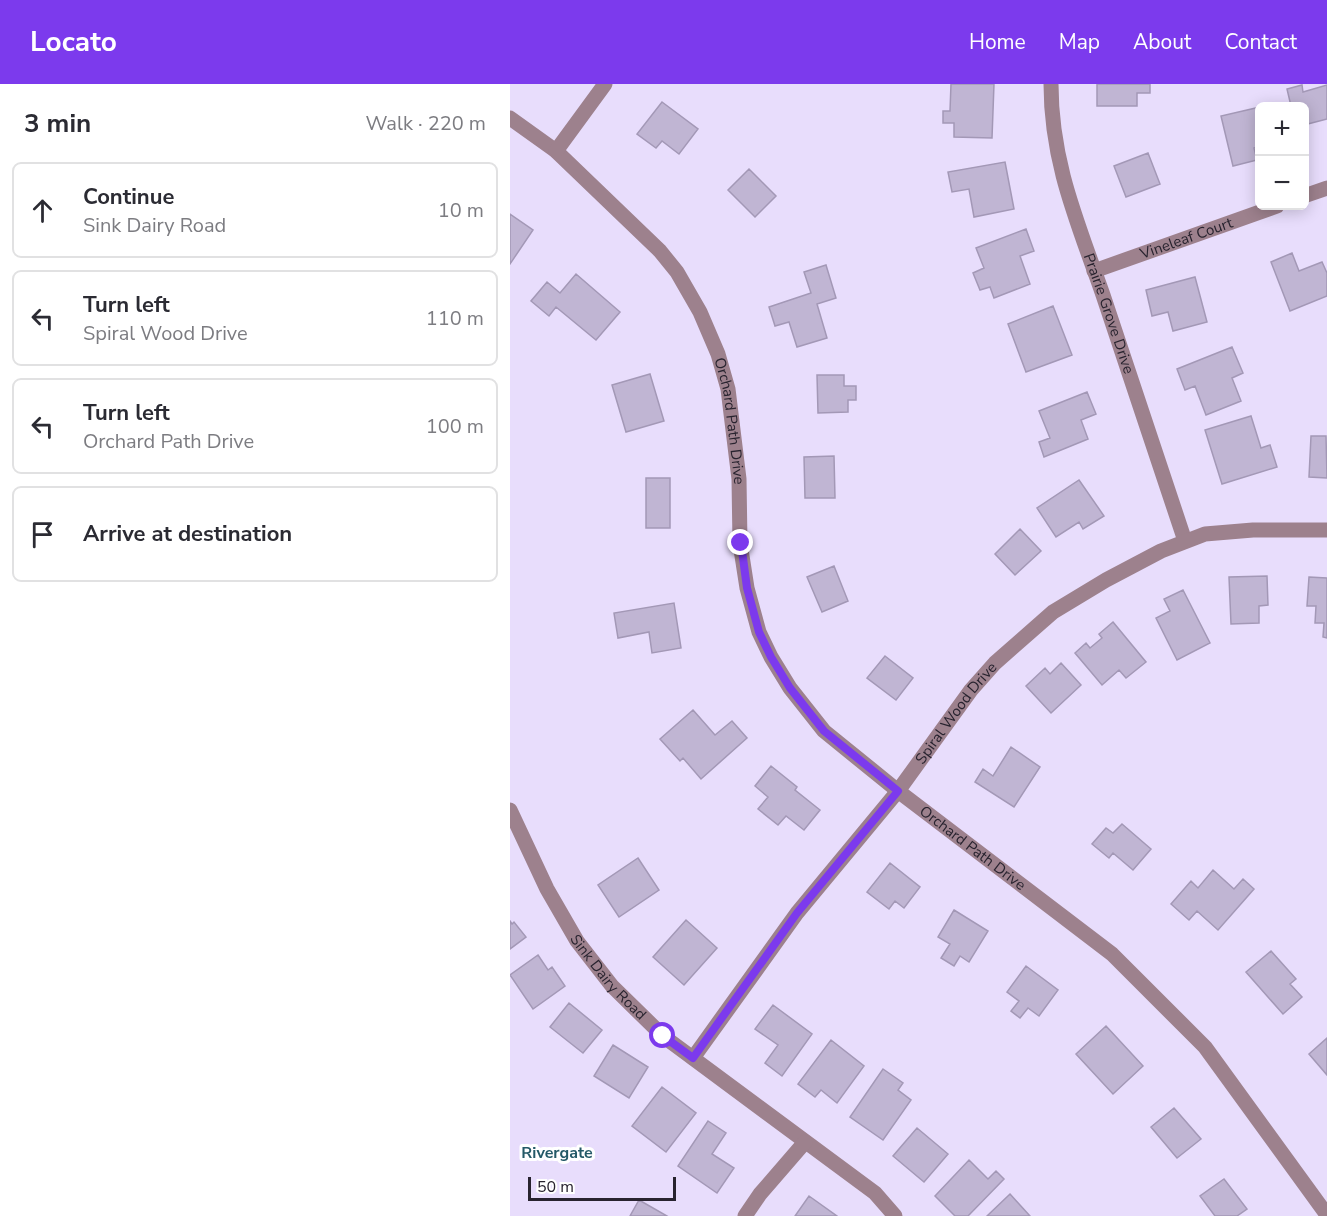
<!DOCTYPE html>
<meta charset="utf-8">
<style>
:root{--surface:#fff;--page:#f2f2f3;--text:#2b2b33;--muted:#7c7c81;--line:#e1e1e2;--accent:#7c3aed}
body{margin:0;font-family:"Nunito Sans",sans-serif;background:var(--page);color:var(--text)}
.controls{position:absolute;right:18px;top:18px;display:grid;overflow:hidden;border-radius:9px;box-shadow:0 3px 15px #0003}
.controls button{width:54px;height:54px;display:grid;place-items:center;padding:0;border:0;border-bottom:2px solid var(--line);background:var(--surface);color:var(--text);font:30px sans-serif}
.scale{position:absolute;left:18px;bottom:15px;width:148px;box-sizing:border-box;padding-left:6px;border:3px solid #28232f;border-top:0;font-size:16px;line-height:21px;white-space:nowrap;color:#28232f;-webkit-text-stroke:4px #fff;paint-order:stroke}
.stop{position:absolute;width:18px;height:18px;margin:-14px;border:4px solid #7c3aed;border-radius:50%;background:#fff}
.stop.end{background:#7c3aed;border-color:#fff;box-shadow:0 2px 6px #0008}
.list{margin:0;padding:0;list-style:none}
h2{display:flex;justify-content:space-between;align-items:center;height:78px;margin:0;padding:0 24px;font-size:26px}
h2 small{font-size:20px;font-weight:400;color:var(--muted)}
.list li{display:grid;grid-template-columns:39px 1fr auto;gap:18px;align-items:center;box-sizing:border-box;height:96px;margin:0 12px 12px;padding:0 12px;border:2px solid var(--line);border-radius:9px}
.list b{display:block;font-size:22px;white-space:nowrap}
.list p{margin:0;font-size:20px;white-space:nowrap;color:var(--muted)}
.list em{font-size:20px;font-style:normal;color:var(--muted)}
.icon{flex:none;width:33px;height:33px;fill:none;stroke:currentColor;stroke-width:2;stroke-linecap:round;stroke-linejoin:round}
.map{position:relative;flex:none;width:817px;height:1132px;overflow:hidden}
header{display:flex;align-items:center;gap:36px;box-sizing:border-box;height:84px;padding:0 30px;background:var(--accent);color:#fff}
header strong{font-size:28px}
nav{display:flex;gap:33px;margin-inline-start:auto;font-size:21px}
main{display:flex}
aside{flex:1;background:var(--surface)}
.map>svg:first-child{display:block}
.building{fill:#c0b5d3;stroke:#a398b6;stroke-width:1.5}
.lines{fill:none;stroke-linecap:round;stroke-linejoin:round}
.minor{stroke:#9d818d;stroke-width:15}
.route{stroke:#7c3aed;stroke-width:8}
.labels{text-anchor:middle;stroke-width:6;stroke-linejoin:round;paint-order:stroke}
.street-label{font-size:15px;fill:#28232f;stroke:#fff}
.neighbourhood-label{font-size:16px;font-weight:bold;fill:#245967;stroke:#fff}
</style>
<header>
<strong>Locato</strong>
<nav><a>Home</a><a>Map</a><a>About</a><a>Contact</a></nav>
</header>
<main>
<aside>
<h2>3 min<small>Walk · 220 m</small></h2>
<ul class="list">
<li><svg class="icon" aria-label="ahead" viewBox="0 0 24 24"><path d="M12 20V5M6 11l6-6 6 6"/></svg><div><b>Continue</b><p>Sink Dairy Road</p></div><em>10 m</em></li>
<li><svg class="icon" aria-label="left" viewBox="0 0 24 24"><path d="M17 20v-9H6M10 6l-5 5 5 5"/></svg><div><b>Turn left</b><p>Spiral Wood Drive</p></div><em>110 m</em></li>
<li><svg class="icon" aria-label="left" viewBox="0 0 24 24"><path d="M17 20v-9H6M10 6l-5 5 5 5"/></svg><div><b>Turn left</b><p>Orchard Path Drive</p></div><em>100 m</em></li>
<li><svg class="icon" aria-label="arrive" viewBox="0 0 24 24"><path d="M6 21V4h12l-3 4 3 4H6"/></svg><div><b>Arrive at destination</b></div></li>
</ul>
</aside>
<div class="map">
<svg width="817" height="1132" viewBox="0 0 817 1132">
<rect width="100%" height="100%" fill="#e8ddfc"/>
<path class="building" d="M 441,0 L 484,0 L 482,54 L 444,53 L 444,39 L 433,39 L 433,27 L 440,27 Z
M 587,0 L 640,0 L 640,9 L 627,9 L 627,22 L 587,22 Z
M 792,1 L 793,8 L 817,1 L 817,35 L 794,41 L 794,22 L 781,22 L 777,5 Z
M 152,18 L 188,45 L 169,70 L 152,57 L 146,64 L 127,50 Z
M 750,23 L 750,62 L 744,64 L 747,76 L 723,82 L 711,32 Z
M 638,69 L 650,100 L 616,113 L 604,82 Z
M 495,78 L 504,125 L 464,133 L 459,105 L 442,108 L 438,88 Z
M 239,85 L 266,112 L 245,133 L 218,106 Z
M 0,130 L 23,146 L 0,180 Z
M 516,145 L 524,167 L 510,172 L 520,200 L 484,214 L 480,203 L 470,206 L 463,189 L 474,184 L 466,164 Z
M 782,169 L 789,187 L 812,178 L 817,189 L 817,212 L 780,227 L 761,178 Z
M 316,181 L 326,214 L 307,220 L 317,254 L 287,263 L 279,238 L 265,242 L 259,223 L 301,209 L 294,188 Z
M 66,190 L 110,228 L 86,256 L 46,223 L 39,232 L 21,217 L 37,198 L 50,209 Z
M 685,193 L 697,238 L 663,247 L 658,228 L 642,232 L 636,206 Z
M 543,222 L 562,271 L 516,288 L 498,240 Z
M 722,263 L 733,289 L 722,294 L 731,317 L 696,331 L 685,302 L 675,306 L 667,285 Z
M 140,290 L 154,337 L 116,348 L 102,301 Z
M 307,291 L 334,291 L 334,302 L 346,302 L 346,316 L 338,316 L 338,328 L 308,329 Z
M 577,308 L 586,330 L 571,336 L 578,355 L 534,373 L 529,358 L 540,354 L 529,327 Z
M 741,332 L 751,364 L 760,361 L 767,383 L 712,400 L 695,346 Z
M 801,352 L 816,352 L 817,394 L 799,393 Z
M 324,372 L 325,414 L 295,414 L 294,373 Z
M 136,394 L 160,394 L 160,444 L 136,444 Z
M 569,396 L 594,432 L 573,445 L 569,438 L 546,453 L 527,424 Z
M 510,445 L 531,467 L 505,491 L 485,470 Z
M 324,482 L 338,517 L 312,528 L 297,493 Z
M 757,492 L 758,521 L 749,522 L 749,539 L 721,540 L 719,493 Z
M 799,493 L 817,494 L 817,554 L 813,553 L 814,539 L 805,539 L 806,522 L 797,522 Z
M 673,506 L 700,559 L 667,576 L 646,534 L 660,527 L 654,515 Z
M 164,519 L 171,564 L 142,569 L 139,548 L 108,554 L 104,529 Z
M 603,538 L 636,578 L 616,594 L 609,586 L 592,601 L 565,569 L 576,559 L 580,564 L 592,554 L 589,550 Z
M 375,572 L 403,594 L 386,616 L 357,594 Z
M 551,579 L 571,601 L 541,629 L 516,602 L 535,584 L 540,590 Z
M 183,626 L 205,651 L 222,637 L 237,654 L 191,695 L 173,674 L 170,677 L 150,655 Z
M 501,663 L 530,683 L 504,723 L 465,698 L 473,685 L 483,692 Z
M 261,682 L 287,703 L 285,706 L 310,726 L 294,746 L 276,732 L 268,741 L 248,725 L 258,713 L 245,702 Z
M 612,740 L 641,765 L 623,786 L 603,769 L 599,774 L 582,760 L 596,744 L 603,749 Z
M 128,774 L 149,806 L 109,833 L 88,801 Z
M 380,779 L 410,803 L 394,824 L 385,817 L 379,825 L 357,808 Z
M 703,786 L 724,805 L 733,795 L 744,805 L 708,846 L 687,827 L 679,836 L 661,820 L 681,797 L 688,804 Z
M 444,826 L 478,847 L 459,878 L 450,872 L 444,882 L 431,874 L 440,860 L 428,853 Z
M 176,836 L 207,864 L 174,901 L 143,873 Z
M 0,837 L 2,840 L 4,838 L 16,853 L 0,865 Z
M 761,867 L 786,895 L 780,900 L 792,913 L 773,930 L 736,888 Z
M 28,871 L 38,886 L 42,883 L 55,902 L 23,925 L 0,891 Z
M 516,882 L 548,906 L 529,932 L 518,924 L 510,934 L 501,927 L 509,917 L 497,908 Z
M 59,919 L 92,946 L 73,969 L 40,943 Z
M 263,921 L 302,950 L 272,992 L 255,979 L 268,961 L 245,945 Z
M 596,942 L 633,982 L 603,1010 L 566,970 Z
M 817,954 L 817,991 L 799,970 Z
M 321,956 L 354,982 L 327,1019 L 311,1006 L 305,1013 L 288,1000 Z
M 103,961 L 138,983 L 119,1014 L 84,992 Z
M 373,985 L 393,999 L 388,1006 L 401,1016 L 373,1056 L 340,1033 Z
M 152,1003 L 186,1029 L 156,1068 L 122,1042 Z
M 664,1024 L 691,1055 L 667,1074 L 641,1043 Z
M 198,1037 L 216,1049 L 202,1070 L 224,1084 L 207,1109 L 168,1082 Z
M 407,1044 L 438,1070 L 414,1098 L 383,1072 Z
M 459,1076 L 478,1095 L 486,1087 L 494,1095 L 458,1132 L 445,1132 L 425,1112 Z
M 714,1095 L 737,1125 L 727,1132 L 705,1132 L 690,1112 Z
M 500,1110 L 520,1132 L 477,1132 Z
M 299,1112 L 327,1132 L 285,1132 Z
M 129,1116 L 157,1132 L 120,1132 Z"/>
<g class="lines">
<g class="minor">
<path id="s1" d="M 541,0 C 541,79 568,139 593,211 C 621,293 648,375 675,457"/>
<path id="s2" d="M 0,34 L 46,67 L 150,167 L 167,188 L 190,228 L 208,270 L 218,305 L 229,395 L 230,459 L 237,504 L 249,548 L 261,573 L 280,604 L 314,647 L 388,707 L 602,870 L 695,963 L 817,1131"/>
<path d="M 46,67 L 95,0"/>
<path d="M 794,112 L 817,104"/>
<path id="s3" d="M 584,187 L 767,122"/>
<path id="s4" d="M 0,726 L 37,805 L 67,857 L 102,902 L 153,952 L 365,1109 L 385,1132"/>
<path id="s5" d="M 183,974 L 287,829 L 388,707 L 461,606 L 485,579 L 543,528 L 596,496 L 651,467 L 695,450 L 743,446 L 817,446"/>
<path d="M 235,1132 L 250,1110 L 295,1058"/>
</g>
</g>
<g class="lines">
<path class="route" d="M 153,952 L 183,974 L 287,829 L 388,707 L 314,647 L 280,604 L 261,573 L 249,548 L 237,504 L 231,459"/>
</g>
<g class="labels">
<g class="street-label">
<text dy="5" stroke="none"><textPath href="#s3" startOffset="98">Vineleaf Court</textPath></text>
<text dy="5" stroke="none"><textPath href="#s1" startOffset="238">Prairie Grove Drive</textPath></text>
<text dy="5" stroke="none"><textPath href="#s2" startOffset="388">Orchard Path Drive</textPath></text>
<text dy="5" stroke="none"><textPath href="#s5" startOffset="434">Spiral Wood Drive</textPath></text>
<text dy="5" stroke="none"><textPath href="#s2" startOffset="910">Orchard Path Drive</textPath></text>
<text dy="5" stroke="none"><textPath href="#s4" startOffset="195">Sink Dairy Road</textPath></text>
</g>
<g class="neighbourhood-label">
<text x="47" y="1074">Rivergate</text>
</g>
</g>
</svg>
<div class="controls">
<button>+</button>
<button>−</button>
</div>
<div class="scale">50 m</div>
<div class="stop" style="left:153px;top:952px"></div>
<div class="stop end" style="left:231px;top:459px"></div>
</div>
</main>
